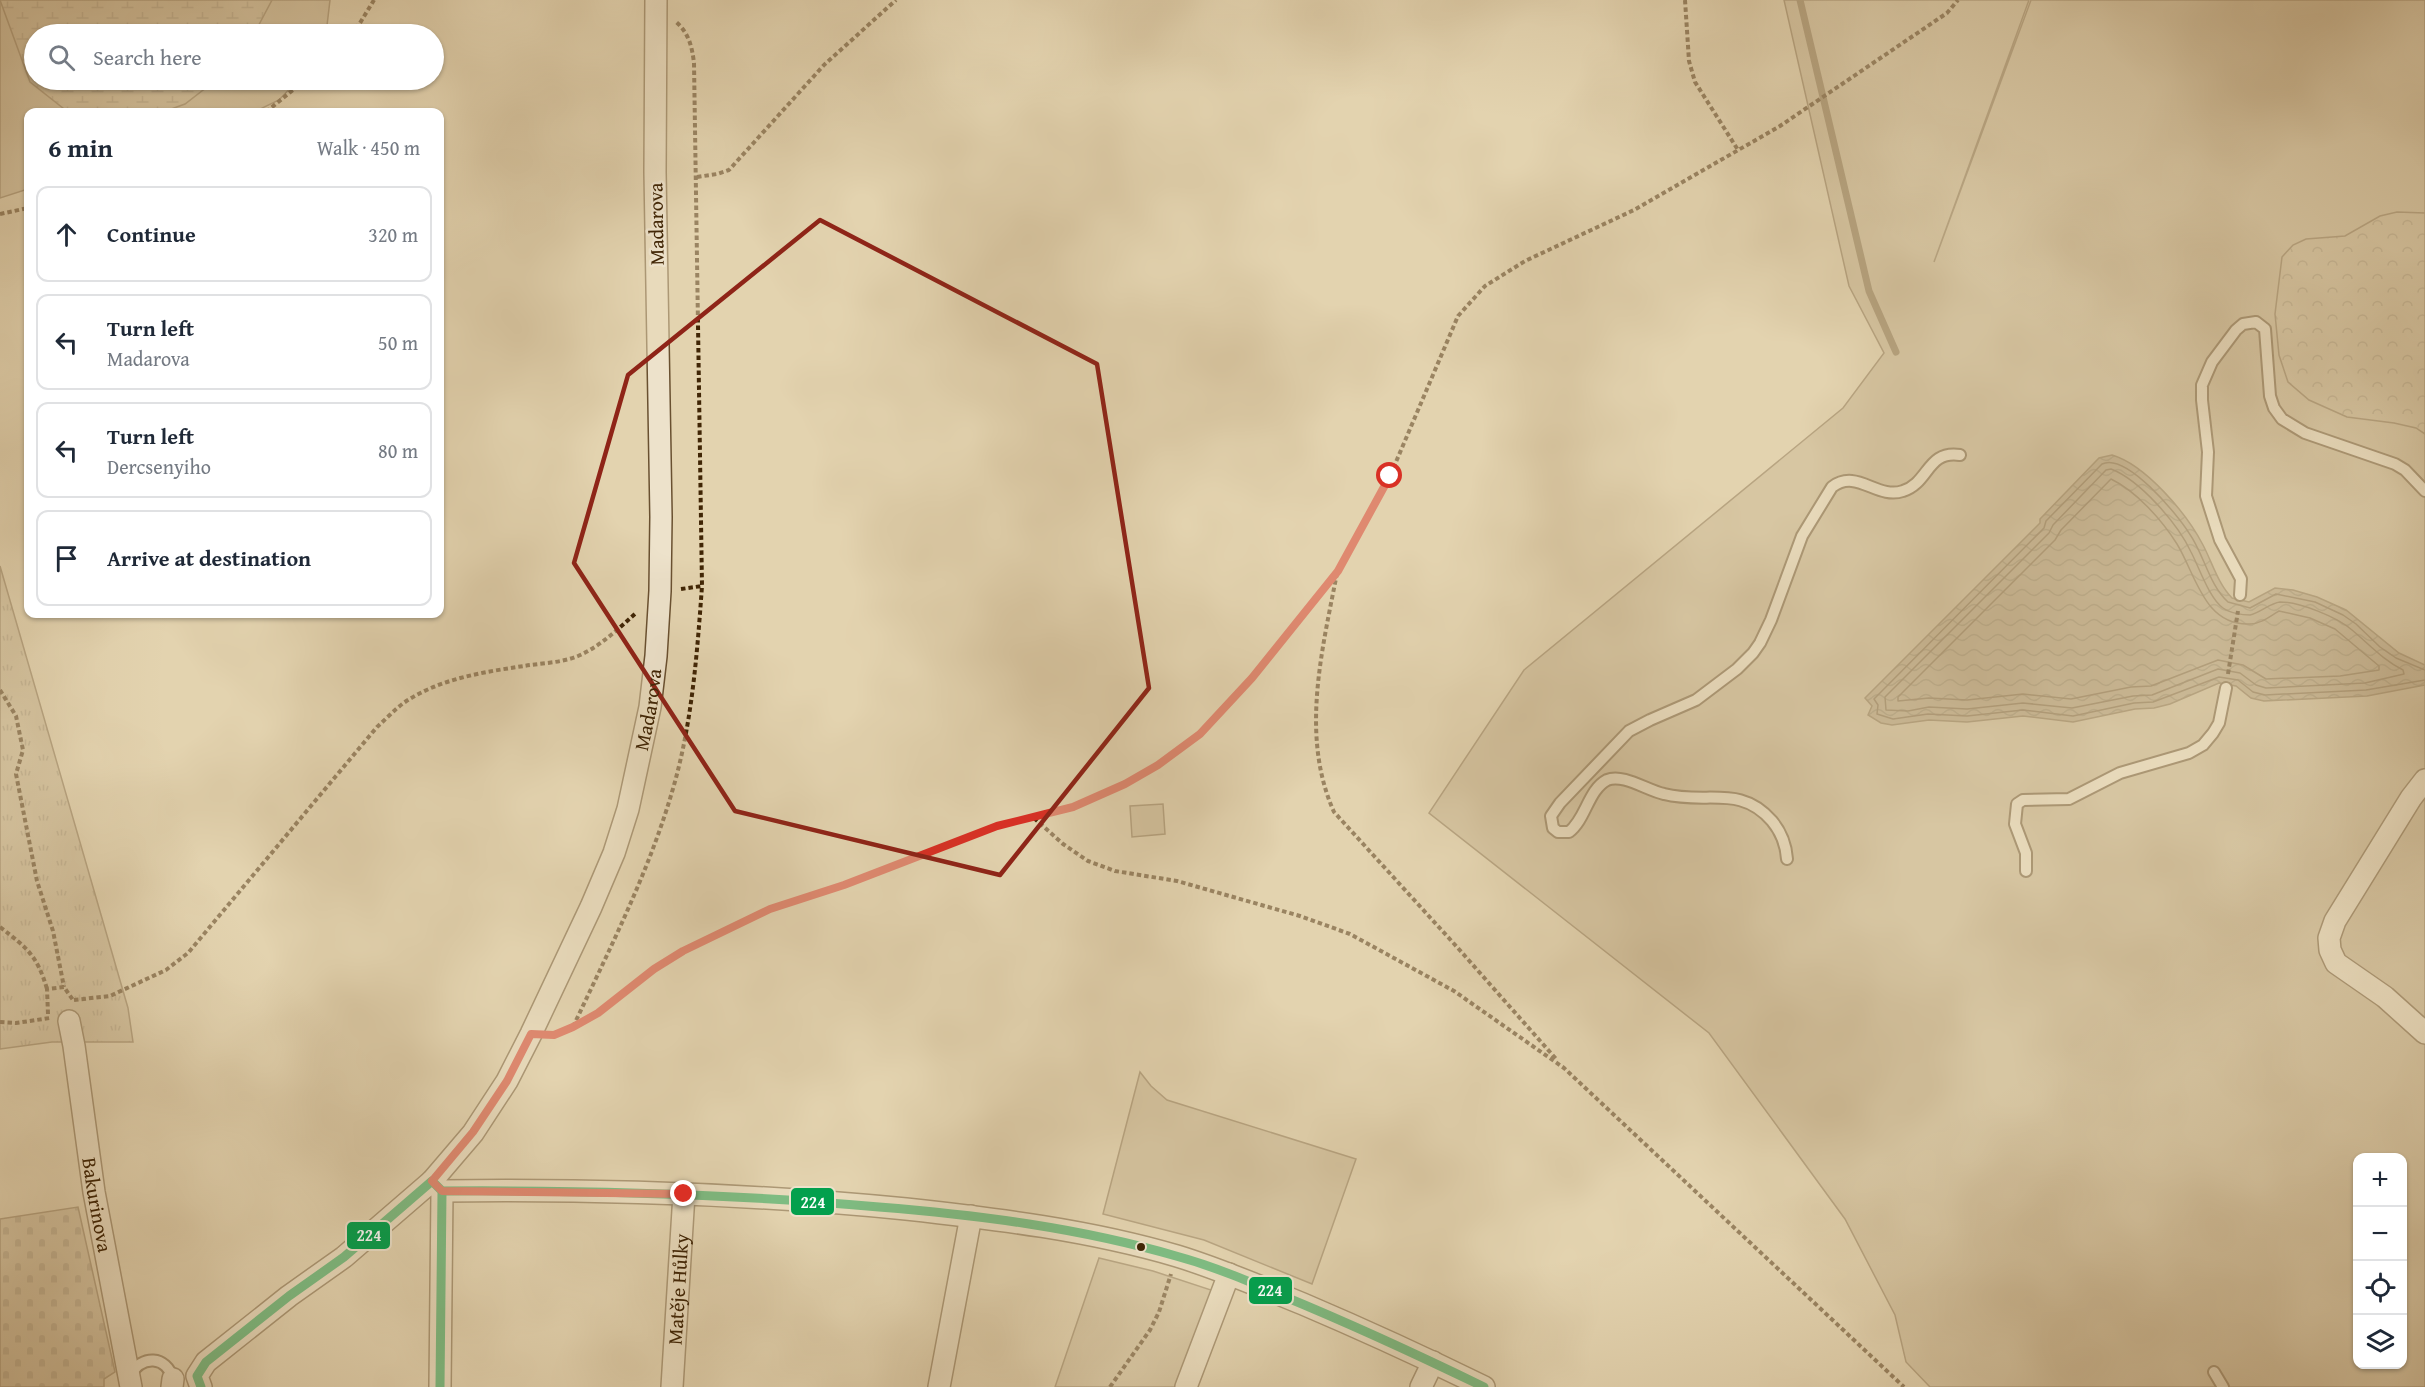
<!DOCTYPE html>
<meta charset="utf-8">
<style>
:root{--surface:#fff;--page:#f6f6f7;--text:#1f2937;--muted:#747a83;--line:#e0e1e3}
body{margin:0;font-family:"Gentium Book Plus",serif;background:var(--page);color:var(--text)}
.controls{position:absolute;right:18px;bottom:18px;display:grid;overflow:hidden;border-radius:12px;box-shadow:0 2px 4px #0004}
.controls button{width:54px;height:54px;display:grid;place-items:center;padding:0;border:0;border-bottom:2px solid var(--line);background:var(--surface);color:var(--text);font:30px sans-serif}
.stop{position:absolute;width:18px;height:18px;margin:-14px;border:4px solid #d93025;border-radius:50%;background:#fff}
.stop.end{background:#d93025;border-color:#fff;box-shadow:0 2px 6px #0008}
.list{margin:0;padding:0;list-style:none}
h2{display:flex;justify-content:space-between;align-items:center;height:78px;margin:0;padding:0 24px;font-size:26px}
h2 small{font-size:20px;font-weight:400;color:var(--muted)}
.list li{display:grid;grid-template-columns:39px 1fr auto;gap:18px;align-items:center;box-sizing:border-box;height:96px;margin:0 12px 12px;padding:0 12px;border:2px solid var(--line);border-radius:12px}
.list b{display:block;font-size:22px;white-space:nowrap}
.list p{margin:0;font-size:20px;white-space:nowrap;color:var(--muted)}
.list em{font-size:20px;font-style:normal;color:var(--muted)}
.icon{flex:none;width:33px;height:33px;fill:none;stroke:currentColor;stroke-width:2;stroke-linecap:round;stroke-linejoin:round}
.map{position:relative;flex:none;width:2425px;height:1387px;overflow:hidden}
.search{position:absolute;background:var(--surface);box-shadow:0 2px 4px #0004;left:24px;top:24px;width:420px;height:66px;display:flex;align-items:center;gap:15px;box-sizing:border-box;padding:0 21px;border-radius:33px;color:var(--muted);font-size:22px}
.panel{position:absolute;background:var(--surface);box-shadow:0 2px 4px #0004;left:24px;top:108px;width:420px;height:510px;border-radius:12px}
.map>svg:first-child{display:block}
.grass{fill:#c7b592;stroke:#846d4c;stroke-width:1.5;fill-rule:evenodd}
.forest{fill:url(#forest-crowns);stroke:#846d4c;stroke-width:1.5}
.wetland{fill:url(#wetland-marsh);stroke:#846d4c;stroke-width:1.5}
.cemetery{fill:url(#cemetery-stones);stroke:#846d4c;stroke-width:1.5}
.park{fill:url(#park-tufts);stroke:#846d4c;stroke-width:1.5}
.water{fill:url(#water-waves);stroke:#816a48;stroke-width:1.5}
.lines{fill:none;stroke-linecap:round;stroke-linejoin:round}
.shore{stroke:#765e3d;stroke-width:1.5}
.stream{stroke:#816a48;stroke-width:7}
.service-casing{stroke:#695030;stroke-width:14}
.minor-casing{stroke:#695030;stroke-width:24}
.path{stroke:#402505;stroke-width:4;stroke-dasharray:4.5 3;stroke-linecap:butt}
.service{stroke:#ede2cb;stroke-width:10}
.minor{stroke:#ede2cb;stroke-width:21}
.bus-1-casing{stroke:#ede2cb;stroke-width:14}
.bus-1{stroke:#03a04d;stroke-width:9}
.route{stroke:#d93025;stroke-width:8}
.marked{fill:none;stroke:#8f2418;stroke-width:4.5;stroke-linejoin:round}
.bus-dot{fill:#402505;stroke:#ede2cb;stroke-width:2}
.labels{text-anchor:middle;stroke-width:5;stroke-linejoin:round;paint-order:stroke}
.street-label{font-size:20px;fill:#402505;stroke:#ede2cb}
.line-badge{stroke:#ede2cb;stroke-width:2}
.badge-label{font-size:16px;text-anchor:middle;font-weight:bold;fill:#fff}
</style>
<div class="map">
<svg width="2425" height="1387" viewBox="0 0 2425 1387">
<defs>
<pattern id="forest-crowns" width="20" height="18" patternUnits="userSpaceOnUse" patternTransform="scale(1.5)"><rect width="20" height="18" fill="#c7b592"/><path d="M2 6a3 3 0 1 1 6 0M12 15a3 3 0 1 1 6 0" fill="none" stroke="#a39375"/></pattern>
<pattern id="wetland-marsh" width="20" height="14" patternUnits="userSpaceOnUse" patternTransform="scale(1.5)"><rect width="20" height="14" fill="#c7b592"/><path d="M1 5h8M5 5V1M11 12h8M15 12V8" fill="none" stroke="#a39375"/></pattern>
<pattern id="cemetery-stones" width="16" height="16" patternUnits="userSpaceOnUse" patternTransform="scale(1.5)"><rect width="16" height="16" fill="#c7b592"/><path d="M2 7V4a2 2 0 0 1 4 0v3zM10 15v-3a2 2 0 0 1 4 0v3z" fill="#a39375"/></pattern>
<pattern id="park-tufts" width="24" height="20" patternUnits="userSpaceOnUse" patternTransform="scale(1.5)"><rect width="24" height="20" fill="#c7b592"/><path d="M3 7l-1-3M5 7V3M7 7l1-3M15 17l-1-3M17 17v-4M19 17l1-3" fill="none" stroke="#a39375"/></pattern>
<pattern id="water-waves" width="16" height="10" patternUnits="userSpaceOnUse" patternTransform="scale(1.5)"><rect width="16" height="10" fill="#ac9875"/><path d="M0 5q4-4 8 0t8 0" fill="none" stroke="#8d7c5e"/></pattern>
</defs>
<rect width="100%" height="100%" fill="#e3d3af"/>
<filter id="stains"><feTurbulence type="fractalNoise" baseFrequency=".00333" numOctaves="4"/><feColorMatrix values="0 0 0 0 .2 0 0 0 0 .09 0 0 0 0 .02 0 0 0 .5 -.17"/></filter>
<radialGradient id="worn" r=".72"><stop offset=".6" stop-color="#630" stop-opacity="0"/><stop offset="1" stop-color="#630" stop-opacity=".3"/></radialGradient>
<path class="grass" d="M 0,0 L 330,0 L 326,34 L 34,34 L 34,80 L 298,80 L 279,100 L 254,112 L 28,112 L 28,189 L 0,198 Z
M 1784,0 L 2029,0 L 1934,262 L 2031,0 L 2425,0 L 2425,1387 L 1930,1387 L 1906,1362 L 1895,1315 L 1845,1219 L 1709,1033 L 1429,813 L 1524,670 L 1843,408 L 1884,353 L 1849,286 ZM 2358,1158 L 2402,1158 L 2402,1364 L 2358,1364 Z
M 1163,804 L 1165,834 L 1132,837 L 1130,806 Z
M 1140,1072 L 1151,1086 L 1167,1100 L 1356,1159 L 1312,1284 L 1204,1240 L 1103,1214 Z
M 1099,1258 L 1153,1271 L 1211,1290 L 1212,1294 L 1177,1387 L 1055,1387 Z"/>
<path class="forest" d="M 2397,212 L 2425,213 L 2425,434 L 2416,428 L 2394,423 L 2347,417 L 2309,400 L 2288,382 L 2279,355 L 2275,314 L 2282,257 L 2293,245 L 2306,239 L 2345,236 L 2380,216 Z"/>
<path class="wetland" d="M 0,0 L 272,0 L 254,34 L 34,34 L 34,80 L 216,80 L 185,104 L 163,112 L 68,112 L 30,82 Z"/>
<path class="cemetery" d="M 78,1207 L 115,1372 L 104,1379 L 104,1387 L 0,1387 L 0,1219 Z"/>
<path class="park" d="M 0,566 L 128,1008 L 133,1042 L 52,1042 L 0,1049 Z"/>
<path class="water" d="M 2112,455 C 2146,465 2187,514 2203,545 C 2212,562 2218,584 2232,598 L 2249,602 L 2275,588 L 2293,590 L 2317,597 L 2346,610 L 2399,653 L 2425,665 L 2425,685 L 2367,696 L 2264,701 L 2251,698 L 2236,686 L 2219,683 L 2170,704 L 2154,708 L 2135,709 L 2073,722 L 2023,716 L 1967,722 L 1929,720 L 1892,725 L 1881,723 L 1868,715 L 1872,706 L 1865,698 L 2040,523 L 2040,519 L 2099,458 Z"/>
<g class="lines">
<path class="shore" d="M 2111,469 C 2140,480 2178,524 2191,552 C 2199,567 2209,598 2223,608 C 2230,613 2242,615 2250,615 C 2260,613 2270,603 2280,602 C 2300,602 2337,617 2352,630 C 2370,645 2383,660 2403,670 L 2404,674 L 2365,683 L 2266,688 L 2256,685 L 2240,673 L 2218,669 L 2152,695 L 2133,696 L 2072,708 L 2023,703 L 1967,709 L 1929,707 L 1908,711 L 1886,710 L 1885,697 L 2049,533 L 2053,525 L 2106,470 Z
M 2111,479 C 2136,491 2162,520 2177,544 C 2196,575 2204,626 2250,624 C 2261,624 2270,616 2279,611 L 2310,618 L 2335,629 L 2379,666 L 2379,670 L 2340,676 L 2266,679 L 2243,665 L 2218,660 L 2151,686 L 2131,687 L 2071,699 L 2023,694 L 1967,700 L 1929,698 L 1898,701 L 1898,697 L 2055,540 L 2061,530 Z
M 2425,670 L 2396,658 L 2380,647 L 2356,624 L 2343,615 L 2315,602 L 2276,594 L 2250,608 L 2228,602 C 2209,585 2204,554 2189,533 C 2177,514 2126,452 2102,464 L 2046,521 L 2044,528 L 1874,699 L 1878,705 L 1877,714 L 1893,719 L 1928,714 L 1967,716 L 2023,710 L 2073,716 L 2134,703 L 2153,702 L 2219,677 L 2238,680 L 2253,692 L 2265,695 L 2366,690 L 2425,680"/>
<path class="stream" d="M 1800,0 L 1869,291 L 1896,352"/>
<defs>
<path id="service" d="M 2240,595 L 2241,579 L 2220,540 L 2206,496 L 2208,452 L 2202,400 L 2202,385 L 2212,362 L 2236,330 L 2243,324 L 2256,322 L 2265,329 L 2270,396 L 2274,408 L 2282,419 L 2305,433 L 2395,464 L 2405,470 L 2425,491
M 1787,859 C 1786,844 1782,833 1772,821 C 1740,784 1707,805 1664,794 C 1648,791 1623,773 1607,780 C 1588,790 1586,819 1569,832 L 1558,832 L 1553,828 L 1551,816 L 1560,803 L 1629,731 L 1650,720 L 1696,700 L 1737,669 L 1753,653 L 1760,643 L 1771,620 L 1802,536 L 1832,487 C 1857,468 1877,500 1903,491 C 1929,483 1927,450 1960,455
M 2026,871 L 2026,853 L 2015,824 L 2017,804 L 2023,800 L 2069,799 L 2120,773 L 2189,753 L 2203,745 L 2213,733 L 2219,723 L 2226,688
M 2214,1372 L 2223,1387
M 130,1375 C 142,1355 166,1355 173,1379"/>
<g id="minor">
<path d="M 2425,780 L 2411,798 L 2335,921 L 2329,938 L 2330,950 L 2336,963 L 2385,997 L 2425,1033"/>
<path id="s1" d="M 69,1021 L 74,1046 L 94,1192 L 131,1387"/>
<path d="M 432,1181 L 442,1191 C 597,1189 752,1194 906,1209 C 997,1219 1089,1230 1177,1256 C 1220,1269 1261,1287 1303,1304 C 1364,1330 1425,1358 1484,1387"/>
<path d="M 172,1387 L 173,1379"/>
<path id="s2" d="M 201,1387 L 197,1376 L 206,1362 L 289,1296 L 344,1257 L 432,1181 L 473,1133 L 507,1081 L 531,1034 L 591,907 L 614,853 L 628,809 L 650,707 L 656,656 L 660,591 L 661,517 L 655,172 L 656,0"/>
<path d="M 440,1387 L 442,1191"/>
<path id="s3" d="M 672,1387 L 684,1194"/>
<path d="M 939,1387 L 971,1216"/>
<path d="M 1186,1387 L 1229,1274"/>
<path d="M 1421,1387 L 1433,1362"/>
</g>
</defs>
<use href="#service" class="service-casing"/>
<use href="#minor" class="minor-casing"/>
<path class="path" d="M 1685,0 L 1689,61 L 1695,82 L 1738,150
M 350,34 L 360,23 L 374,0
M 266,112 L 305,80
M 697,177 L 717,174 L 729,170 L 824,65 L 896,0
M 0,214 L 28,208
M 1337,573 C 1322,651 1300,736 1334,812 L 1457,947 L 1557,1060
M 681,589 L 702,586
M 2228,674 L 2238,611
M 0,690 L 16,716 L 23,750 L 16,774 L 37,881 L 53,931 L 64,987
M 1034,818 L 1063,844 L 1088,861 L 1115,871 L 1177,881 L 1300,916 L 1350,934 L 1454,991 L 1564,1068 L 1904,1387
M 0,927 C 27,948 37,955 47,989
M 74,1000 L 110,996 L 166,970 L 188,953 L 377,727 C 386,719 395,709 405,702 C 439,679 483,672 524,666 C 541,663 561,663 578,656 C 601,646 618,629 637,612
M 48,1014 L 47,989 L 64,987 L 73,1000
M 0,1022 L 16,1023 L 50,1018
M 573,1027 C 609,950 648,874 672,792 C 692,725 697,655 702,586 L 694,63 C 692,47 689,33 676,22
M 553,1035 L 598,1013 L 654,969 L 683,951 L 770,909 L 844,885 L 997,826 L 1073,807 L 1125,784 L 1158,765 L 1200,733 L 1226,708 L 1338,571 L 1390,476 L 1458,316 L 1485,286 L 1525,261 L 1634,210 L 1780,126 L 1947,13 L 1958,0
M 1110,1387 L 1150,1330 L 1159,1312 L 1171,1274"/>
<use href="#service" class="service"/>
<use href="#minor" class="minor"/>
<defs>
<path id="bus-1" d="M 201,1387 L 197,1376 L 206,1362 L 289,1296 L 344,1257 L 432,1181 L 442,1191 C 588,1190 733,1194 879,1207 C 979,1215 1080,1228 1176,1256 C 1213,1266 1248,1281 1283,1296 C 1351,1324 1418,1355 1484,1387
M 440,1387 L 442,1191"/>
</defs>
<use href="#bus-1" class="bus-1-casing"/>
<use href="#bus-1" class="bus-1"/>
</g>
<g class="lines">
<path class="route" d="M 684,1194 L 442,1191 L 432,1181 L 473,1132 L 507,1081 L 531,1034 L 554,1035 L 573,1027 L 598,1013 L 654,969 L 683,951 L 770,909 L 844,885 L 997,826 L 1073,807 L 1125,784 L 1158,765 L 1200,734 L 1252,678 L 1338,571 L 1390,476"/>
</g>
<path d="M0 0H2425V1387H0ZM 820,220 L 1097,364 L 1149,688 L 1000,875 L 735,811 L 574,563 L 628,375 Z" fill="#e3d3af" fill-opacity=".55" fill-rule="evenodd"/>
<path class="marked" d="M 820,220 L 1097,364 L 1149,688 L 1000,875 L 735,811 L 574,563 L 628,375 Z"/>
<circle class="bus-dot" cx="1141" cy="1247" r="5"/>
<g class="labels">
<g class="street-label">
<text transform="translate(656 224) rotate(-91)" y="7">Madarova</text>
<text dy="7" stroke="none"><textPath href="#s2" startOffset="843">Madarova</textPath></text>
<text dy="7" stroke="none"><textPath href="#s1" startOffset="186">Bakurinova</textPath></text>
<text dy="7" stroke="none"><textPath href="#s3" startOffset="98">Matěje Hůlky</textPath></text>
</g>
</g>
<g class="line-badge">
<rect x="790" y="1187" width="45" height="29" rx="6" fill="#03a04d"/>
<rect x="346" y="1221" width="45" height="29" rx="6" fill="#03a04d"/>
<rect x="1248" y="1276" width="45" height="29" rx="6" fill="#03a04d"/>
</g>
<g class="badge-label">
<text x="813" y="1208">224</text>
<text x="369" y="1241">224</text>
<text x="1270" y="1296">224</text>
</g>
<rect width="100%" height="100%" filter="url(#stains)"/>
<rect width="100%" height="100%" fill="url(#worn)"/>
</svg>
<div class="controls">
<button>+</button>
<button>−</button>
<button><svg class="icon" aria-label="locate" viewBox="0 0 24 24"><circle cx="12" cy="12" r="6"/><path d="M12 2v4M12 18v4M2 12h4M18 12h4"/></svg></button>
<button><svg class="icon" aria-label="layers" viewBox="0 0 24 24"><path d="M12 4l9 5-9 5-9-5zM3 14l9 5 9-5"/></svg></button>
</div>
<div class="stop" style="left:1390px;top:476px"></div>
<div class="stop end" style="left:684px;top:1194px"></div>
<div class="search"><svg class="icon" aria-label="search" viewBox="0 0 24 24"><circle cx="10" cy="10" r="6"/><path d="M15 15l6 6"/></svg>Search here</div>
<section class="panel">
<h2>6 min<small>Walk · 450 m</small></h2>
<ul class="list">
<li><svg class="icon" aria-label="ahead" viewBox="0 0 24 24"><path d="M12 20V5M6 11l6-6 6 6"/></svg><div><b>Continue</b></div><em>320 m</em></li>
<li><svg class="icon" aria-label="left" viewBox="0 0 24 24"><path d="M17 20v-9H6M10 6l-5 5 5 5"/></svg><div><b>Turn left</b><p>Madarova</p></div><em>50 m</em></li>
<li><svg class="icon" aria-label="left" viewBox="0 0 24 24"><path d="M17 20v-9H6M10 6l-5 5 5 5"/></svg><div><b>Turn left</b><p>Dercsenyiho</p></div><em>80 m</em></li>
<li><svg class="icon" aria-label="arrive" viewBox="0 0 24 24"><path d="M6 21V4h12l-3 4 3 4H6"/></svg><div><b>Arrive at destination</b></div></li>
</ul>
</section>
</div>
